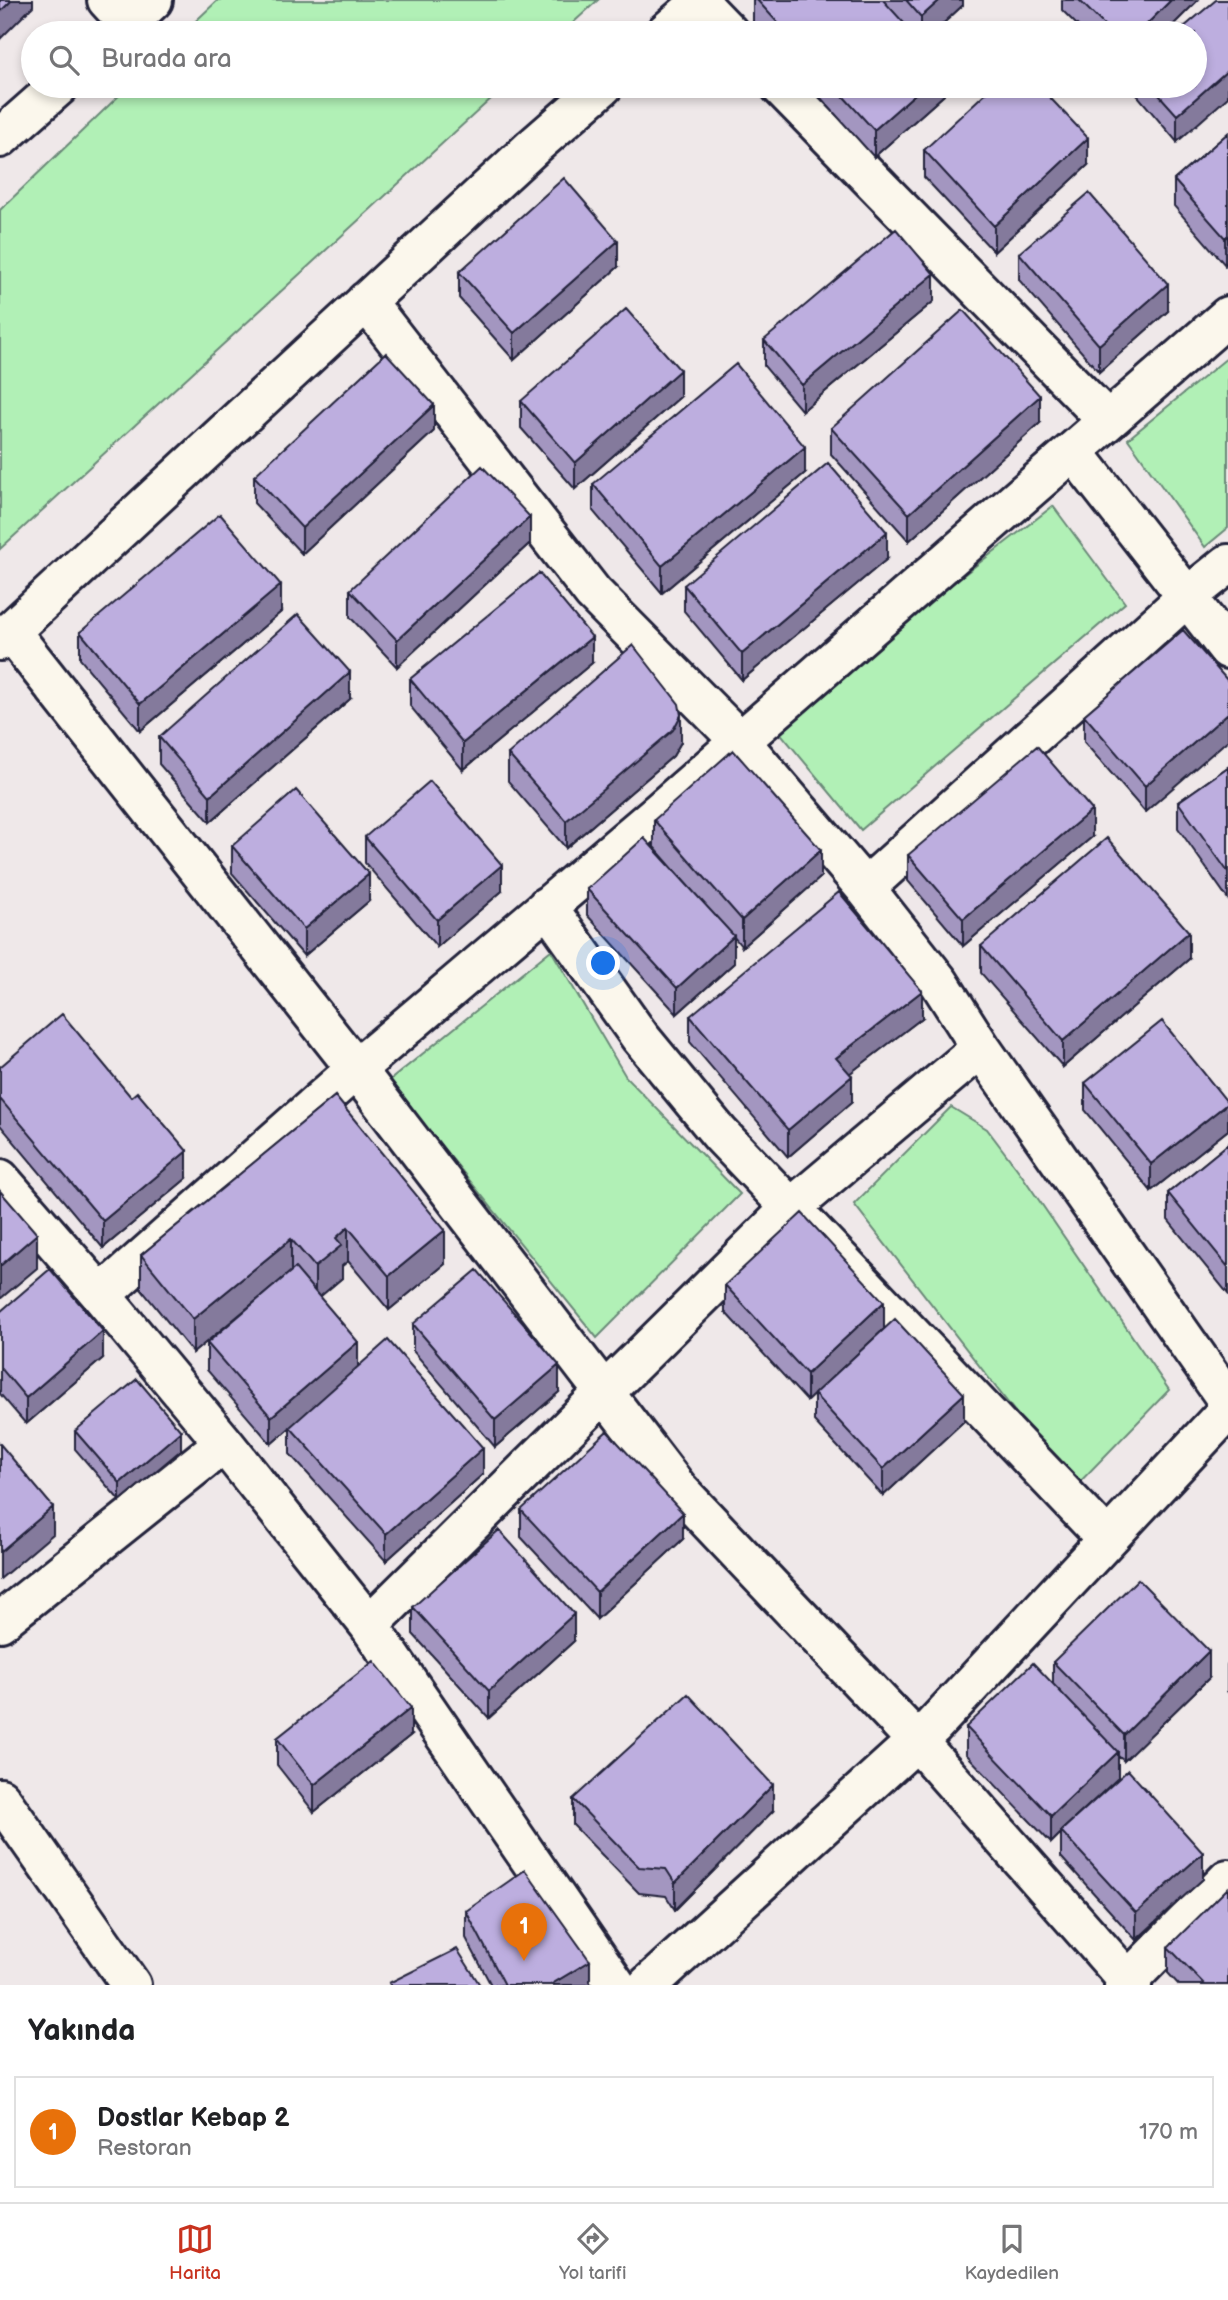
<!DOCTYPE html>
<html lang="tr">
<meta charset="utf-8">
<style>
:root{--surface:#fff;--page:#f6f6f6;--text:#202124;--muted:#757577;--line:#e0e0e0;--accent:#c8321e}
body{margin:0;font-family:"Balsamiq Sans",sans-serif;background:var(--page);color:var(--text)}
.you{position:absolute;left:604px;top:964px;width:24px;height:24px;margin:-18px;border:5px solid #fff;border-radius:50%;background:#1a73e8;box-shadow:0 0 0 10px #1a73e833}
.badge{display:grid;place-items:center;width:46px;height:46px;border-radius:50%;background:var(--accent);color:#fff;font-size:23px;font-weight:700}
.pin{position:absolute;translate:-50% -58px;filter:drop-shadow(0 2px 4px #0008)}
.pin::after{content:'';position:absolute;top:37px;width:24px;height:21px;background:inherit;clip-path:polygon(0 0,100% 0,50% 100%)}
.list{margin:0;padding:0;list-style:none}
h2{display:flex;justify-content:space-between;align-items:center;height:91px;margin:0;padding:0 28px;font-size:30px}
h2 small{font-size:23px;font-weight:400;color:var(--muted)}
.list li{display:grid;grid-template-columns:46px 1fr auto;gap:21px;align-items:center;box-sizing:border-box;height:112px;margin:0 14px 14px;padding:0 14px;border:2px solid var(--line);border-radius:0px}
.list b{display:block;font-size:26px;white-space:nowrap}
.list p{margin:0;font-size:23px;white-space:nowrap;color:var(--muted)}
.list em{font-size:23px;font-style:normal;color:var(--muted)}
.icon{flex:none;width:38px;height:38px;fill:none;stroke:currentColor;stroke-width:2;stroke-linecap:round;stroke-linejoin:round}
.map{position:relative;flex:none;width:1228px;height:1985px;overflow:hidden}
.search{position:absolute;background:var(--surface);box-shadow:0 4px 10px #0003;left:21px;right:21px;top:21px;height:77px;display:flex;align-items:center;gap:18px;box-sizing:border-box;padding:0 24px;border-radius:38px;color:var(--muted);font-size:26px}
.sheet{height:217px;background:var(--surface)}
nav{display:flex;justify-content:space-around;align-items:center;box-sizing:border-box;height:98px;border-top:2px solid var(--line);background:var(--surface);font-size:19px;color:var(--muted)}
nav a{display:grid;justify-items:center;gap:4px}
nav .on{color:var(--accent)}
.map>svg:first-child{display:block}
.green{fill:#b1f0b6;stroke:#6a8978;stroke-width:2}
.lines{fill:none;stroke-linecap:round;stroke-linejoin:round}
.street-casing{stroke:#22223b;stroke-width:44}
.street{stroke:#fbf7ec;stroke-width:38}
.wall{fill:#a396c0;stroke:#22223b;stroke-width:2}
.shaded-wall{fill:#847a9c;stroke:#22223b;stroke-width:2}
.building{fill:#bdaedf;stroke:#22223b;stroke-width:2}
</style>
<div class="map">
<svg width="1228" height="1985" viewBox="0 0 1228 1985">
<rect width="100%" height="100%" fill="#efe8e9"/>
<filter id="ink" filterUnits="userSpaceOnUse"><feTurbulence type="fractalNoise" baseFrequency=".0143" numOctaves="2"/><feDisplacementMap in="SourceGraphic" scale="14" xChannelSelector="R" yChannelSelector="G"/><feConvolveMatrix kernelMatrix="1 2 1 2 8 2 1 2 1" color-interpolation-filters="sRGB"/></filter>
<g filter="url(#ink)">
<path class="green" d="M 218,0 L 598,0 L 562,33 L 183,33 Z
M 129,86 L 505,86 L 0,549 L 0,210 Z
M 1228,357 L 1228,528 L 1205,547 L 1128,439 Z
M 1053,506 L 1125,603 L 861,830 L 772,723 Z
M 551,950 L 626,1077 L 740,1194 L 597,1338 L 389,1081 Z
M 951,1107 L 987,1129 L 1021,1174 L 1169,1390 L 1074,1488 L 854,1204 Z"/>
<g class="lines">
<defs>
<path id="street" d="M 107,0 L 129,24
M 700,3 L 729,33
M 118,33 L 153,0
M 665,33 L 703,0
M 780,86 L 1107,420
M 0,138 L 59,86
M 366,301 L 593,593 L 740,741 L 865,888 L 939,982 L 981,1048 L 1228,1401
M 1073,451 L 1228,649
M 10,631 L 356,1069 L 679,1490 L 917,1741 L 1132,1985
M 0,641 L 533,147 L 603,86
M 865,888 L 1188,596 L 1228,564
M 547,906 L 640,1037 L 720,1134 L 1107,1539
M 0,1179 L 101,1295 L 224,1443 L 369,1625 L 616,1985
M 101,1295 L 356,1069 L 660,811 L 1228,316
M 0,1622 L 224,1443
M 369,1625 L 791,1208 L 981,1048
M 0,1798 L 131,1985
M 648,1985 L 933,1726 L 1228,1410
M 1124,1985 L 1228,1879"/>
</defs>
<use href="#street" class="street-casing"/>
<use href="#street" class="street"/>
</g>
<path class="wall" d="M 753,0 L 963,0 L 963,5 L 933,33 L 763,33 L 753,22 Z
M 1062,0 L 1198,0 L 1165,33 L 1085,33 L 1062,10 Z
M 810,86 L 944,86 L 944,95 L 874,157 Z
M 1137,86 L 1195,86 L 1177,142 L 1137,95 Z
M 1228,133 L 1225,265 L 1174,206 L 1174,180 Z
M 924,150 L 1088,165 L 994,252 L 924,177 Z
M 1019,253 L 1168,311 L 1099,372 L 1019,280 Z
M 618,267 L 514,360 L 459,298 L 459,272 Z
M 934,301 L 802,411 L 764,366 L 764,340 Z
M 680,397 L 575,489 L 521,428 L 521,401 Z
M 1040,423 L 909,541 L 831,454 L 831,428 Z
M 434,431 L 302,554 L 254,503 L 254,476 Z
M 805,473 L 662,593 L 593,511 L 593,484 Z
M 530,543 L 397,667 L 350,617 L 350,590 Z
M 887,559 L 742,680 L 684,611 L 684,585 Z
M 281,612 L 140,731 L 80,659 L 80,632 Z
M 1183,630 L 1145,812 L 1084,742 L 1084,715 Z
M 592,663 L 463,770 L 410,706 L 410,679 Z
M 350,699 L 210,822 L 159,764 L 159,737 Z
M 681,742 L 673,756 L 566,848 L 508,781 L 508,754 Z
M 1228,767 L 1228,899 L 1178,828 L 1178,802 Z
M 654,820 L 821,877 L 742,947 L 734,937 L 734,963 L 677,1014 L 587,915 L 587,889 L 709,910 L 654,847 Z
M 365,837 L 502,891 L 437,947 L 365,863 Z
M 1092,837 L 963,946 L 908,881 L 908,855 Z
M 232,846 L 369,901 L 304,956 L 232,873 Z
M 981,946 L 1189,959 L 1063,1067 L 981,973 Z
M 690,1016 L 922,1018 L 850,1073 L 852,1102 L 788,1157 L 690,1042 Z
M 0,1067 L 187,1178 L 103,1248 L 0,1125 Z
M 1085,1083 L 1228,1130 L 1151,1191 L 1085,1110 Z
M 335,1096 L 445,1264 L 389,1310 L 348,1261 L 342,1266 L 342,1278 L 319,1297 L 358,1367 L 483,1474 L 386,1561 L 290,1454 L 290,1427 L 271,1444 L 207,1370 L 207,1343 L 264,1294 L 193,1353 L 141,1289 L 141,1255 Z
M 1228,1144 L 1228,1294 L 1168,1220 L 1168,1193 Z
M 725,1285 L 884,1329 L 964,1421 L 883,1496 L 814,1421 L 814,1394 L 861,1350 L 807,1401 L 725,1312 Z
M 0,1312 L 103,1358 L 26,1424 L 0,1394 Z
M 413,1324 L 559,1392 L 495,1447 L 413,1351 Z
M 75,1431 L 181,1450 L 120,1501 L 75,1449 Z
M 521,1510 L 683,1539 L 597,1619 L 521,1537 Z
M 413,1607 L 574,1641 L 489,1718 L 413,1634 Z
M 1053,1662 L 1209,1678 L 1124,1761 L 1118,1756 L 1118,1778 L 1203,1879 L 1136,1940 L 1061,1857 L 1061,1833 L 1051,1843 L 966,1754 L 966,1727 L 1053,1684 Z
M 1228,1663 L 1228,1692 L 1227,1691 L 1227,1665 Z
M 411,1735 L 314,1812 L 277,1765 L 277,1738 Z
M 573,1799 L 773,1811 L 675,1910 L 666,1896 L 639,1893 L 573,1825 Z
M 466,1911 L 590,1985 L 491,1985 L 466,1938 Z
M 1168,1947 L 1228,1985 L 1179,1985 L 1168,1973 Z"/>
<path class="shaded-wall" d="M 12,0 L 33,0 L 33,6 L 0,39 L 0,12 Z
M 940,0 L 963,0 L 963,5 L 933,33 L 921,33 L 921,17 Z
M 1171,0 L 1198,0 L 1165,33 L 1138,33 Z
M 1228,70 L 1228,97 L 1177,142 L 1177,115 Z
M 924,86 L 944,86 L 944,95 L 874,157 L 874,130 Z
M 1088,138 L 1088,165 L 994,252 L 994,226 Z
M 1228,235 L 1228,262 L 1225,265 L 1225,238 Z
M 618,241 L 618,267 L 514,360 L 514,333 Z
M 934,274 L 934,301 L 802,411 L 802,385 Z
M 1168,284 L 1168,311 L 1099,372 L 1099,345 Z
M 680,370 L 680,397 L 575,489 L 575,463 Z
M 1040,396 L 1040,423 L 909,541 L 909,514 Z
M 434,405 L 434,431 L 302,554 L 302,528 Z
M 805,447 L 805,473 L 662,593 L 662,566 Z
M 530,517 L 530,543 L 397,667 L 397,640 Z
M 887,532 L 887,559 L 742,680 L 742,654 Z
M 281,585 L 281,612 L 140,731 L 140,704 Z
M 592,637 L 592,663 L 463,770 L 463,743 Z
M 350,672 L 350,699 L 210,822 L 210,796 Z
M 1228,713 L 1228,740 L 1145,812 L 1145,786 Z
M 681,715 L 681,742 L 673,756 L 566,848 L 566,821 Z
M 1092,810 L 1092,837 L 963,946 L 963,919 Z
M 821,850 L 821,877 L 742,947 L 742,920 Z
M 502,865 L 502,891 L 437,947 L 437,920 Z
M 369,874 L 369,901 L 304,956 L 304,929 Z
M 1189,932 L 1189,959 L 1063,1067 L 1063,1041 Z
M 734,936 L 734,963 L 677,1014 L 677,988 Z
M 922,991 L 922,1018 L 836,1084 L 836,1058 Z
M 852,1076 L 852,1102 L 788,1157 L 788,1130 Z
M 1228,1103 L 1228,1130 L 1151,1191 L 1151,1164 Z
M 187,1151 L 187,1178 L 103,1248 L 103,1221 Z
M 348,1227 L 348,1261 L 342,1266 L 342,1278 L 315,1301 L 315,1267 L 336,1238 Z
M 445,1230 L 445,1264 L 389,1310 L 389,1276 Z
M 37,1234 L 37,1268 L 0,1299 L 0,1266 Z
M 291,1239 L 291,1272 L 193,1353 L 193,1319 Z
M 884,1302 L 884,1329 L 807,1401 L 807,1374 Z
M 103,1331 L 103,1358 L 26,1424 L 26,1398 Z
M 358,1342 L 358,1369 L 271,1444 L 271,1417 Z
M 559,1365 L 559,1392 L 495,1447 L 495,1420 Z
M 964,1394 L 964,1421 L 883,1496 L 883,1469 Z
M 181,1431 L 181,1450 L 120,1501 L 120,1483 Z
M 483,1448 L 483,1474 L 386,1561 L 386,1534 Z
M 53,1507 L 53,1534 L 0,1579 L 0,1552 Z
M 683,1513 L 683,1539 L 597,1619 L 597,1592 Z
M 574,1614 L 574,1641 L 489,1718 L 489,1691 Z
M 1209,1651 L 1209,1678 L 1124,1761 L 1124,1735 Z
M 411,1708 L 411,1735 L 314,1812 L 314,1785 Z
M 1118,1752 L 1118,1778 L 1061,1831 L 1061,1833 L 1051,1843 L 1051,1816 Z
M 773,1785 L 773,1811 L 675,1910 L 675,1883 Z
M 1203,1853 L 1203,1879 L 1136,1940 L 1136,1913 Z
M 590,1961 L 590,1985 L 550,1985 Z"/>
<path class="building" d="M 0,0 L 12,0 L 0,12 Z
M 757,0 L 883,0 L 913,33 L 787,33 Z
M 906,0 L 940,0 L 921,17 Z
M 1079,0 L 1171,0 L 1138,33 L 1112,33 Z
M 1216,0 L 1228,0 L 1228,70 L 1177,115 L 1151,86 L 1195,86 L 1195,33 L 1177,33 Z
M 834,86 L 924,86 L 874,130 Z
M 993,86 L 1039,86 L 1088,138 L 994,226 L 924,150 Z
M 1228,133 L 1228,235 L 1225,238 L 1174,180 Z
M 564,178 L 618,241 L 514,333 L 459,272 Z
M 1089,193 L 1168,284 L 1099,345 L 1019,253 Z
M 896,229 L 934,274 L 802,385 L 764,340 Z
M 626,309 L 680,370 L 575,463 L 521,401 Z
M 963,310 L 1040,396 L 909,514 L 831,428 Z
M 386,353 L 434,405 L 302,528 L 254,476 Z
M 736,364 L 805,447 L 662,566 L 593,484 Z
M 828,463 L 887,532 L 742,654 L 684,585 Z
M 482,466 L 530,517 L 397,640 L 350,590 Z
M 220,514 L 281,585 L 140,704 L 80,632 Z
M 539,573 L 592,637 L 463,743 L 410,679 Z
M 298,614 L 350,672 L 210,796 L 159,737 Z
M 1183,630 L 1228,681 L 1228,713 L 1145,786 L 1084,715 Z
M 633,645 L 679,704 L 681,715 L 673,730 L 566,821 L 508,754 Z
M 1037,746 L 1092,810 L 963,919 L 908,855 Z
M 733,750 L 821,850 L 742,920 L 654,820 Z
M 1228,767 L 1228,872 L 1178,802 Z
M 430,781 L 502,865 L 437,920 L 365,837 Z
M 296,790 L 369,874 L 304,929 L 232,846 Z
M 644,838 L 734,936 L 677,988 L 587,889 Z
M 1107,838 L 1189,932 L 1063,1041 L 981,946 Z
M 839,892 L 922,991 L 836,1058 L 852,1076 L 788,1130 L 690,1016 Z
M 62,1014 L 131,1097 L 137,1092 L 187,1151 L 103,1221 L 0,1099 L 0,1067 Z
M 1162,1021 L 1228,1103 L 1151,1164 L 1085,1083 Z
M 335,1096 L 445,1230 L 389,1276 L 348,1227 L 336,1238 L 342,1245 L 315,1267 L 291,1239 L 193,1319 L 141,1255 Z
M 1228,1144 L 1228,1267 L 1168,1193 Z
M 0,1191 L 37,1234 L 0,1266 Z
M 802,1213 L 884,1302 L 807,1374 L 725,1285 Z
M 295,1268 L 358,1342 L 271,1417 L 207,1343 Z
M 50,1269 L 103,1331 L 26,1398 L 0,1367 L 0,1312 Z
M 477,1270 L 559,1365 L 495,1420 L 413,1324 Z
M 895,1319 L 964,1394 L 883,1469 L 814,1394 Z
M 388,1340 L 483,1448 L 386,1534 L 290,1427 Z
M 137,1379 L 181,1431 L 120,1483 L 75,1431 Z
M 607,1431 L 683,1513 L 597,1592 L 521,1510 Z
M 0,1444 L 53,1507 L 0,1552 Z
M 499,1530 L 574,1614 L 489,1691 L 413,1607 Z
M 1138,1579 L 1209,1651 L 1124,1735 L 1053,1662 Z
M 374,1661 L 411,1708 L 314,1785 L 277,1738 Z
M 1033,1663 L 1118,1752 L 1051,1816 L 966,1727 Z
M 688,1694 L 773,1785 L 675,1883 L 666,1869 L 639,1867 L 573,1799 Z
M 1128,1770 L 1203,1853 L 1136,1913 L 1061,1831 Z
M 525,1870 L 590,1961 L 550,1985 L 505,1985 L 466,1911 Z
M 1228,1888 L 1228,1985 L 1205,1985 L 1168,1947 Z
M 457,1949 L 480,1985 L 390,1985 L 389,1983 Z"/>
</g>
</svg>
<div class="you"></div>
<div class="pin badge" style="left:524px;top:1961px;background:#e8710a">1</div>
<div class="search"><svg class="icon" aria-label="search" viewBox="0 0 24 24"><circle cx="10" cy="10" r="6"/><path d="M15 15l6 6"/></svg>Burada ara</div>
</div>
<section class="sheet">
<h2>Yakında<small></small></h2>
<ul class="list">
<li><span class="badge" style="background:#e8710a">1</span><div><b>Dostlar Kebap 2</b><p>Restoran</p></div><em>170 m</em></li>
</ul>
</section>
<nav>
<a class="on"><svg class="icon" aria-label="map" viewBox="0 0 24 24"><path d="M3 6l6-2 6 2 6-2v14l-6 2-6-2-6 2zM9 4v14M15 6v14"/></svg>Harita</a>
<a><svg class="icon" aria-label="directions" viewBox="0 0 24 24"><path d="M12 3l9 9-9 9-9-9zM9 14v-3h6M13 9l2 2-2 2"/></svg>Yol tarifi</a>
<a><svg class="icon" aria-label="saved" viewBox="0 0 24 24"><path d="M7 4h10v16l-5-4-5 4z"/></svg>Kaydedilen</a>
</nav>
